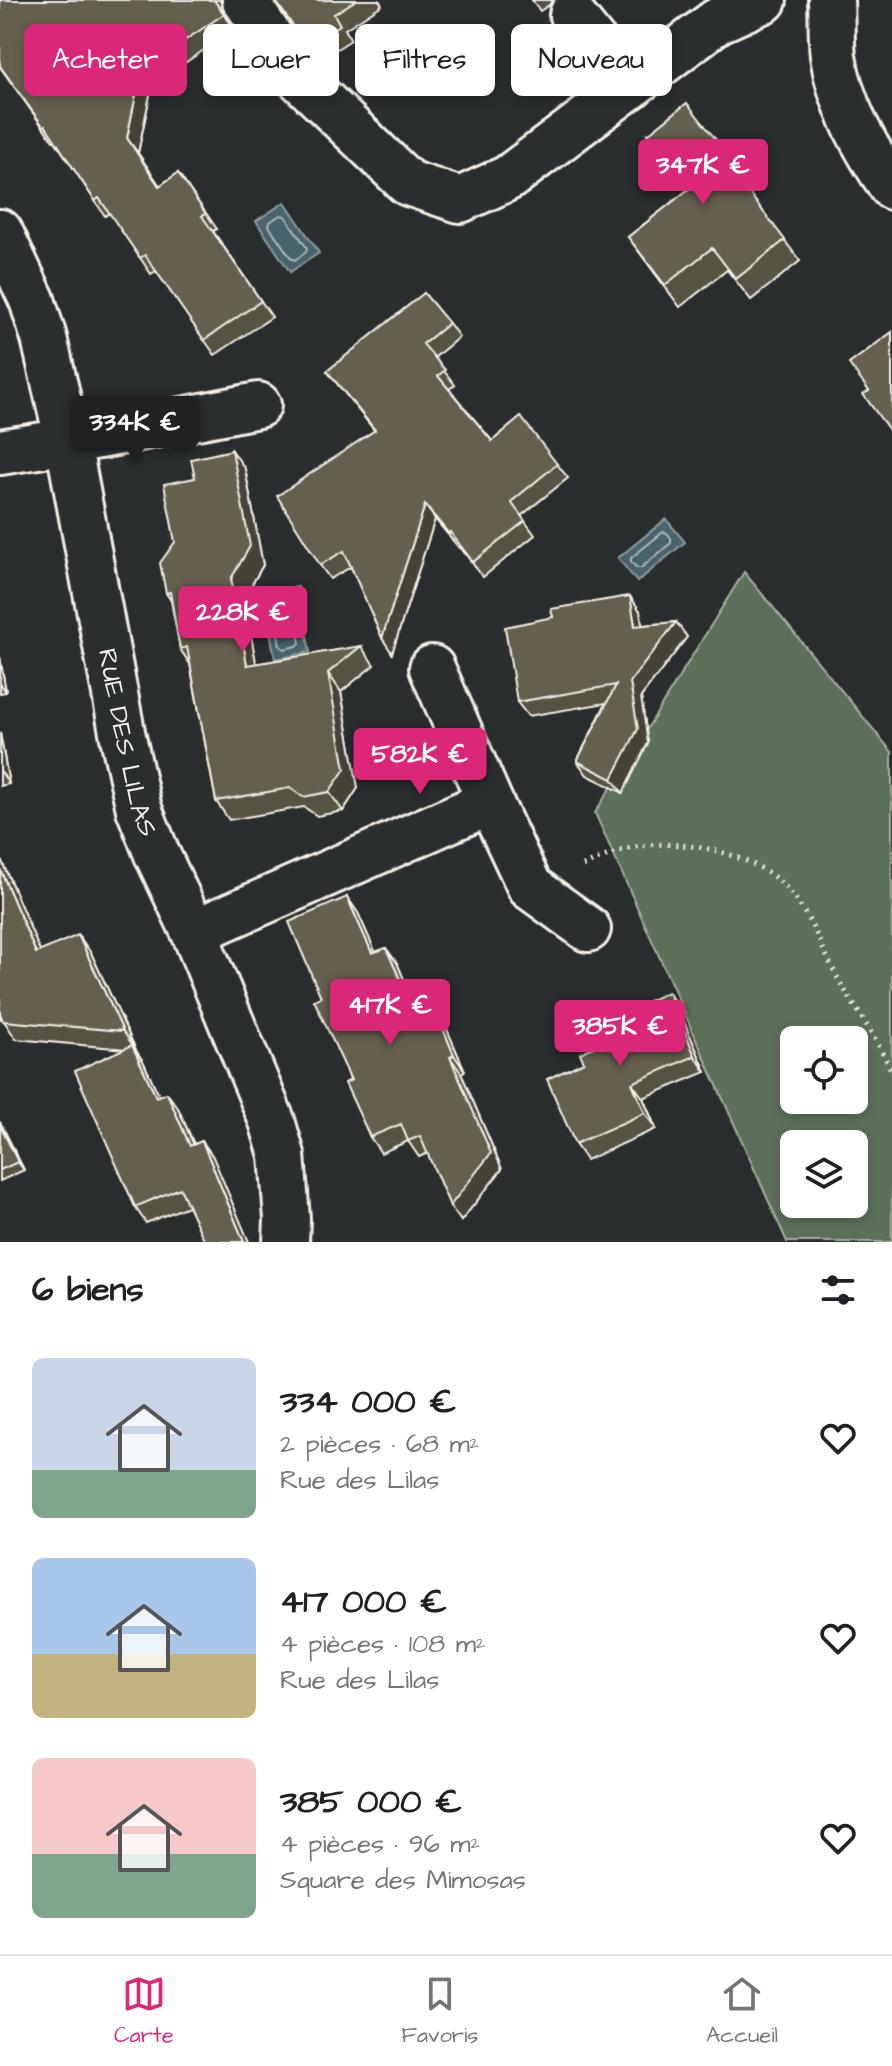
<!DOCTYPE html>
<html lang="fr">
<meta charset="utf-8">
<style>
body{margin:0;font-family:"Architects Daughter",sans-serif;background:#f2f2f2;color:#202124;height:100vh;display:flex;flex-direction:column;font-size:30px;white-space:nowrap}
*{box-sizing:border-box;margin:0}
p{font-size:26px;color:#757577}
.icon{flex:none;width:44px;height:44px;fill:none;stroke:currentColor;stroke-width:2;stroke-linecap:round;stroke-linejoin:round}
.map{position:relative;height:1242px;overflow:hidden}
.drawer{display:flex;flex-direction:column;background:#fff;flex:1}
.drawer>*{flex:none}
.hud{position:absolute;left:24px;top:24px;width:844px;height:72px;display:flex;gap:16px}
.fabs{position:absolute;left:780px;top:1026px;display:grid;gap:16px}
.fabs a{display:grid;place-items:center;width:88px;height:88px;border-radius:12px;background:#fff;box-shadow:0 4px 12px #0003;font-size:40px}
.price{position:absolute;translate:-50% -68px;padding:0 18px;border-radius:8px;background:#db2777;color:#fff;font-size:26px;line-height:52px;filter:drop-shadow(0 2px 4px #0008)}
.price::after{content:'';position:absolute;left:50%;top:48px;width:24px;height:18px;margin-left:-12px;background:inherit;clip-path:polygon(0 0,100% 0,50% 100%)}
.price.selected{background:#222;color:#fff}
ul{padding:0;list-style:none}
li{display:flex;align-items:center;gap:24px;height:200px;padding:0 32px}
li span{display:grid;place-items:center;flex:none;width:224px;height:160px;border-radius:12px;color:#555}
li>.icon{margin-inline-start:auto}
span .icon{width:96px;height:96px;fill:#fffc;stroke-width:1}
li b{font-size:34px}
h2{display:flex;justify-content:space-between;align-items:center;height:96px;padding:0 32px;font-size:34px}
.tag{padding:0 28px;border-radius:12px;background:#fff;box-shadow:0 4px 12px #0003;font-size:28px;line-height:72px}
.tag.selected{background:#db2777;color:#fff}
.dock{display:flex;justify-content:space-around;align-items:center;height:112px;border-top:2px solid #e0e0e0;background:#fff;font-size:22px;color:#757577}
.dock a{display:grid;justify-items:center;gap:4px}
.dock .selected{color:#db2777}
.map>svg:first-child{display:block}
.green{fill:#5b705a;stroke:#a8b0a1;stroke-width:2;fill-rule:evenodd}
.water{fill:#48646d;stroke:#8d9c9e;stroke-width:2}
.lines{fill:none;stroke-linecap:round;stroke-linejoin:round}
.shore{stroke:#afb9b7;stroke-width:2}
.minor-casing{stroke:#f4f1e8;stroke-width:50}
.path{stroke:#f4f1e8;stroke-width:5;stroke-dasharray:2 6;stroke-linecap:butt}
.minor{stroke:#2a2d2e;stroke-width:44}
.wall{fill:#575243;stroke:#f4f1e8;stroke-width:2}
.shaded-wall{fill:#474237;stroke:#f4f1e8;stroke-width:2}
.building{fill:#655f4e;stroke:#f4f1e8;stroke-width:2}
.labels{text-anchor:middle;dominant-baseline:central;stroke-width:6;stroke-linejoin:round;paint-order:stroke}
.street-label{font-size:26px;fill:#f4f1e8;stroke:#2a2d2e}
</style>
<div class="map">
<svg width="892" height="1242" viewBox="0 0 892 1242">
<rect width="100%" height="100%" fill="#2a2d2e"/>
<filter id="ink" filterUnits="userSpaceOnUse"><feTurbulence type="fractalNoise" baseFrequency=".0125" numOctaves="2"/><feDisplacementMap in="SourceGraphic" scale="16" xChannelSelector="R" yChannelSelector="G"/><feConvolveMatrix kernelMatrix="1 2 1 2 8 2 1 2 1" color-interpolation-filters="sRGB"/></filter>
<g filter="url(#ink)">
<path class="green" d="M 744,572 L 892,752 L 892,1242 L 787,1242 L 595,813 ZM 794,1040 L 854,1040 L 854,1100 L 794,1100 ZM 794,1144 L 854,1144 L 854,1204 L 794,1204 Z"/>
<g class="water">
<path d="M 285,202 L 319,253 L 290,272 L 256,221 Z"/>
<path d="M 666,519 L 685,542 L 637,582 L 618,558 Z"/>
<path d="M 298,587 L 310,652 L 275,659 L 263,593 Z"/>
</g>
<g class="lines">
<g class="shore">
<path d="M 280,215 L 285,216 L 307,248 L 306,252 L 295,260 L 291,258 L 269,226 L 270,222 Z"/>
<path d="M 663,532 L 667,533 L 671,538 L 671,543 L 641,568 L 637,568 L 631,562 L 631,558 Z"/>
<path d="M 288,597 L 292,600 L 300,643 L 297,646 L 284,649 L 280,646 L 273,603 L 275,599 Z"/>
</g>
<g class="minor-casing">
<g id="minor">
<path d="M 245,0 L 296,75 L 408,183 L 460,200 L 508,178 L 717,21 L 764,0"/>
<path d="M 831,0 C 832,18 831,38 833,56 C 840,104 865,148 892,187"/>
<path d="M 572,15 L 630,87"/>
<path id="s1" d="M 0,232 L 32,300 L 44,338 L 68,442 L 123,737 L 139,809 L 157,854 L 194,932 L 272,1121 L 282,1155 L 287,1219 L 286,1242"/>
<path d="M 0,452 L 105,435 L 258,405"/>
<path d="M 432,668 L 490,802"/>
<path d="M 194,932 L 490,802 L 530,887 L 588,929"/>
</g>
</g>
<path class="path" d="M 583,866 C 601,858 621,849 641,846 C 687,839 758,854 789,891 C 812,918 823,952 840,982 C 858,1013 879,1041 892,1073"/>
<use href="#minor" class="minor"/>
</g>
<g class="wall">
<path d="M 275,0 L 379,0 L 382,5 L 345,29 L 351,40 L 318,61 Z"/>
<path d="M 532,0 L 553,0 L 549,5 L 540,11 Z"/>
<path d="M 220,1 L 224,14 L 235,29 L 152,85 L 138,153 L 160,186 L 178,173 L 217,229 L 213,231 L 272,317 L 215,355 L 156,271 L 151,274 L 110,213 L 105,216 L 55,141 L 53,141 L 0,67 Z"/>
<path d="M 648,134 L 732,160 L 747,182 L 743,185 L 800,261 L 751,300 L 727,270 L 680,307 L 628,237 L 689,189 Z"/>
<path d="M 449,323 L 459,337 L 434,358 L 455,385 L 449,389 L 492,441 L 557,464 L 568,478 L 521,516 L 535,535 L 483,577 L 460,547 L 459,548 L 435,519 L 392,653 L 351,567 L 330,579 L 320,565 L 374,430 L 327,371 Z"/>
<path d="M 245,469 L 263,565 L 244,598 L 256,664 L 361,646 L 374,665 L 341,692 L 358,788 L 343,811 L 317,816 L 304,807 L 229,820 L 216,801 L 190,664 L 180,649 L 171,601 L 166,593 L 175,542 L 195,478 Z"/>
<path d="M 640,611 L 642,625 L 676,622 L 687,637 L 641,697 L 648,743 L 623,793 L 587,775 L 577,761 L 606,703 L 528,716 L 517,702 Z"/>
<path d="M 0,657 L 6,692 L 0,693 Z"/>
<path d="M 0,733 L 9,784 L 0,786 Z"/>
<path d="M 0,857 L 40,952 L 91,953 L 136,1050 L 135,1049 L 143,1061 L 159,1096 L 178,1108 L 194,1144 L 202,1141 L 213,1157 L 188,1206 L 146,1223 L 135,1207 L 125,1049 L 16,1039 L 2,1018 L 0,1019 Z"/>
<path d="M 347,897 L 358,913 L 375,952 L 397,963 L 417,1009 L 442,1018 L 465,1071 L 461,1073 L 502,1169 L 461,1221 L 428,1153 L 419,1157 L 408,1141 L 381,1153 L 370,1137 L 321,997 Z"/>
<path d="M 668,992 L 678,1008 L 706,1072 L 643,1098 L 656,1129 L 586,1160 L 575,1144 L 584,1062 L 609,1040 Z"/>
<path d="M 0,1122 L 24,1170 L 0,1181 Z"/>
</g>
<g class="shaded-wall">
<path d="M 214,0 L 220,0 L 224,14 L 235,29 Z"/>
<path d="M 141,70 L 152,85 L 138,153 L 127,138 Z"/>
<path d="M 232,450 L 245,469 L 263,565 L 244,598 L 260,684 L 247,665 L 231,579 Z"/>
<path d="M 425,505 L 435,519 L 392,653 L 382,638 Z"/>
<path d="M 630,596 L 640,611 L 645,641 L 635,626 Z"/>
<path d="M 676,622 L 687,637 L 641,697 L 648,743 L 623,793 L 612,779 L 630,682 Z"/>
<path d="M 0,657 L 6,692 L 0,683 Z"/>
<path d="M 328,673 L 341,692 L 358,788 L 343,811 L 329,792 Z"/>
<path d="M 0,733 L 9,784 L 0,770 Z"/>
<path d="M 0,857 L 49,972 L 36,953 L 0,869 Z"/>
<path d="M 347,897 L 358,913 L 383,969 L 372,953 Z"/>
<path d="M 78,935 L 91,953 L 136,1050 L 123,1031 Z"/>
<path d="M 386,948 L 397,963 L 424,1026 L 414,1010 Z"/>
<path d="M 668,992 L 678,1008 L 706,1072 L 695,1056 Z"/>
<path d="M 432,1003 L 442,1018 L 465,1071 L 454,1055 Z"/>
<path d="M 132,1045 L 143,1061 L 167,1113 L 156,1097 Z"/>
<path d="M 450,1057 L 461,1073 L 502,1169 L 461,1221 L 450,1206 Z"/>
<path d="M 632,1083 L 643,1098 L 656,1129 L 645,1113 Z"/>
<path d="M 167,1093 L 178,1108 L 201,1162 L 190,1146 Z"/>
<path d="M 0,1122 L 24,1170 L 18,1162 Z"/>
<path d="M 202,1141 L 213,1157 L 249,1242 L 244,1242 Z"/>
</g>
<g class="building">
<path d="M 0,0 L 214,0 L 224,14 L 141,70 L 127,138 L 159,186 L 178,173 L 206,214 L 202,216 L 261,301 L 204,340 L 145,255 L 140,258 L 99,198 L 95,201 L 45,125 L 43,126 L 0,66 Z"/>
<path d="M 275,0 L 356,0 L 334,14 L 340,25 L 307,46 Z"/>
<path d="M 687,103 L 732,160 L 727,164 L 785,240 L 736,279 L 712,248 L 665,285 L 628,237 L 690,188 L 648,134 Z"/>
<path d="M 424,293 L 449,323 L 423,344 L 445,370 L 438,376 L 492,441 L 521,417 L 557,464 L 511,502 L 525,521 L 473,562 L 450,532 L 449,534 L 425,505 L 382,638 L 344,551 L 320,565 L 277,496 L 375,430 L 327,371 Z"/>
<path d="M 892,332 L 892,434 L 863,394 L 869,391 L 849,364 Z"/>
<path d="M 232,450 L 250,546 L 231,579 L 247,665 L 361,646 L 328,673 L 345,769 L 329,792 L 303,797 L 290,788 L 216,801 L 187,647 L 180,649 L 170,592 L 166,593 L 160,563 L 175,542 L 164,484 L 195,478 L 191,459 Z"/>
<path d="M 630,596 L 635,626 L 676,622 L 630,682 L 638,729 L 612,779 L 577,761 L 616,685 L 517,702 L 505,627 L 553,617 L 551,609 Z"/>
<path d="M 0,869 L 36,953 L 78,935 L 123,1031 L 3,1021 L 0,1013 Z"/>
<path d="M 347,897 L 372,953 L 386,948 L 414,1010 L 432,1003 L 454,1055 L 450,1057 L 491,1153 L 450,1206 L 420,1136 L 408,1141 L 401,1124 L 370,1137 L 345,1083 L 351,1080 L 314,1000 L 321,997 L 289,922 Z"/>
<path d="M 668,992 L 695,1056 L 632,1083 L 645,1113 L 575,1144 L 547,1079 L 584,1062 L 580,1053 L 609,1040 L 601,1022 Z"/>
<path d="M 132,1045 L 156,1097 L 167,1093 L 190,1146 L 202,1141 L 244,1242 L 205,1242 L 180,1188 L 135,1207 L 75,1071 Z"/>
<path d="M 0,1125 L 18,1162 L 0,1170 Z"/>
</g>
</g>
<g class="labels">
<g class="street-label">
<text stroke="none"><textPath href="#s1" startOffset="528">RUE DES LILAS</textPath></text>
</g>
</g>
</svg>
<div class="fabs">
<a><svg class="icon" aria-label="locate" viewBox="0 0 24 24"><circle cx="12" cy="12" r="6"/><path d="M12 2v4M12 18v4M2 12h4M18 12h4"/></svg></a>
<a><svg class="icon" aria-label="layers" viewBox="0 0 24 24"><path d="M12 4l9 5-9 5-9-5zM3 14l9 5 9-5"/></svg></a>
</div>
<b class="price" style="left:703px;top:207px">347K €</b>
<b class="price selected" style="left:135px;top:464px">334K €</b>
<b class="price" style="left:243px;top:654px">228K €</b>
<b class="price" style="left:420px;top:796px">582K €</b>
<b class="price" style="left:390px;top:1047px">417K €</b>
<b class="price" style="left:620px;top:1068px">385K €</b>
<div class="hud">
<a class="tag selected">Acheter</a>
<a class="tag">Louer</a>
<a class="tag">Filtres</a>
<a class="tag">Nouveau</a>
</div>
</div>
<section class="drawer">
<h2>6 biens<svg class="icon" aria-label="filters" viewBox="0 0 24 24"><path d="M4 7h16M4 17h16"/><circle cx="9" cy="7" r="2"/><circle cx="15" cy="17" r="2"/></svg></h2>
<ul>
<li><span style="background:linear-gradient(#c9d6e8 70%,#7fa58c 0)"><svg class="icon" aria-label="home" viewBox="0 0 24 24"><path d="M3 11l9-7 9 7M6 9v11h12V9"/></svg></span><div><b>334 000 €</b><p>2 pièces · 68 m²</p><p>Rue des Lilas</p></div><svg class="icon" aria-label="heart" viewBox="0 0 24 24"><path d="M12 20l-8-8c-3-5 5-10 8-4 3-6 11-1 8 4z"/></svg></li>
<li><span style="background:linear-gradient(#a9c7e8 60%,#c2b280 0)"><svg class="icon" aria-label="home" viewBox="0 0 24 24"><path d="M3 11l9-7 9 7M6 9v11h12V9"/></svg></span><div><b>417 000 €</b><p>4 pièces · 108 m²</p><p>Rue des Lilas</p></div><svg class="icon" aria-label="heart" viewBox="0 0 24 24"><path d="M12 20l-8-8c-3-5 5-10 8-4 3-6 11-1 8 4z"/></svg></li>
<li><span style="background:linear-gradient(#f6c9c9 60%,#7fa58c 0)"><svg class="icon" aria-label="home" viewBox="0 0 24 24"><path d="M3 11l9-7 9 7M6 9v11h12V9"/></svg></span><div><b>385 000 €</b><p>4 pièces · 96 m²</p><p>Square des Mimosas</p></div><svg class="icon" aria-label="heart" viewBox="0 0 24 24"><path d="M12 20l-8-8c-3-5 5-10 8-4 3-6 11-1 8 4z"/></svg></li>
</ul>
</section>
<nav class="dock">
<a class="selected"><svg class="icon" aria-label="map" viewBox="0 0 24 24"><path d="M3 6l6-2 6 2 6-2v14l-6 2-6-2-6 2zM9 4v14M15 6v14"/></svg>Carte</a>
<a><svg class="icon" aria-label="saved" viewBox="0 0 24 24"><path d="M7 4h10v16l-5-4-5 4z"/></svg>Favoris</a>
<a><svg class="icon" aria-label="home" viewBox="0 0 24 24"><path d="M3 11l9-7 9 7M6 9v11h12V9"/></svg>Accueil</a>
</nav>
